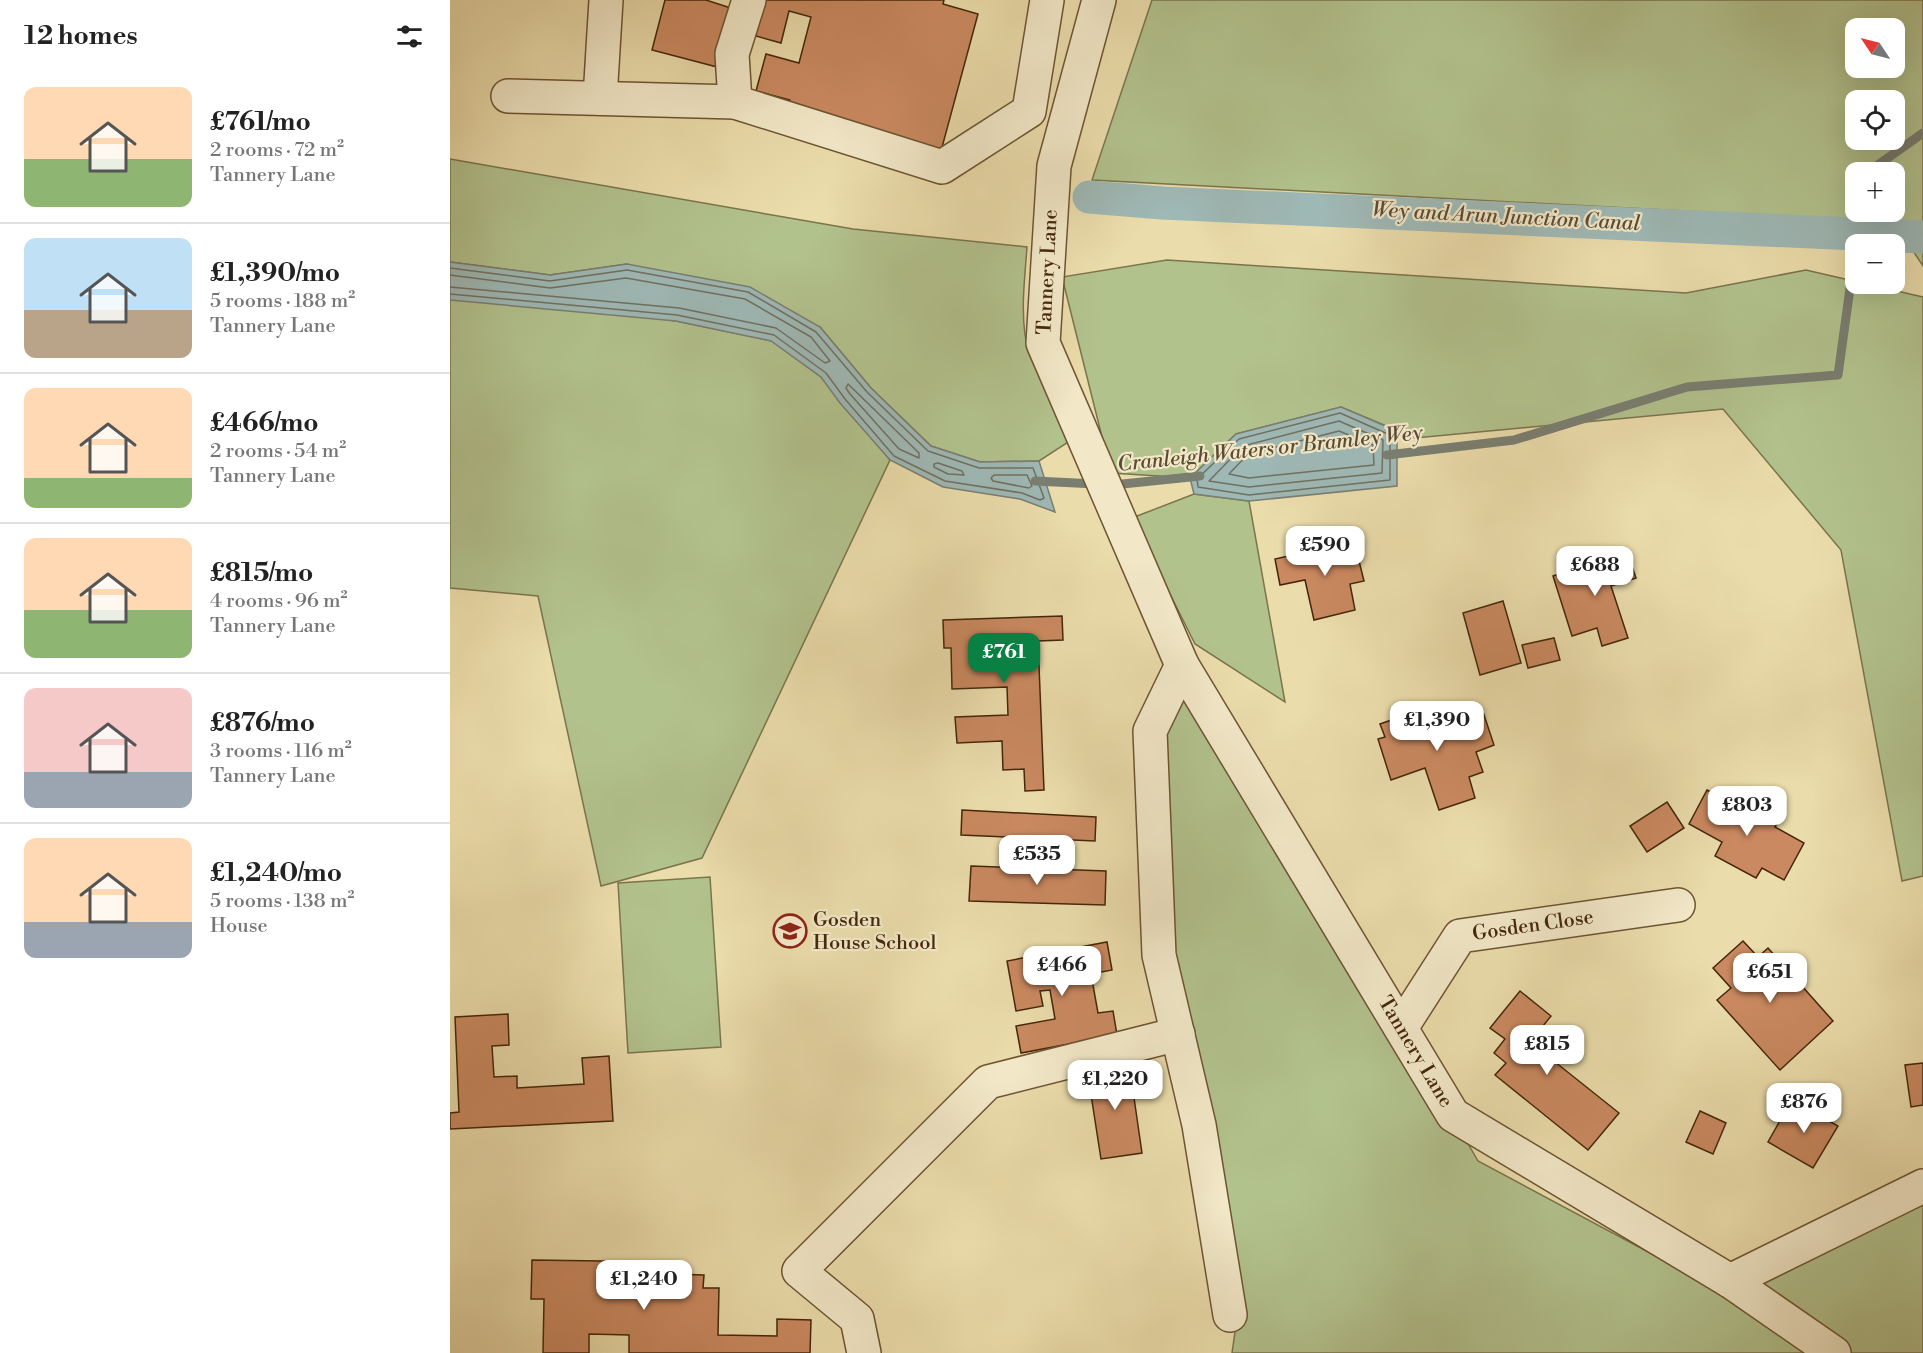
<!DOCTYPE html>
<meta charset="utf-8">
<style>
body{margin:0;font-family:"Libre Bodoni",serif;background:#f6f6f6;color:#222;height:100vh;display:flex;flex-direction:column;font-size:22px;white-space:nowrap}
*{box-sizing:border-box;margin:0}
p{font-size:20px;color:#767676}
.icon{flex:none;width:33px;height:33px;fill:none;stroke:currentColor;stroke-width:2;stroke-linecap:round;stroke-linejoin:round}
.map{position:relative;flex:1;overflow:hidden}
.sheet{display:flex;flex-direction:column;background:#fff;width:450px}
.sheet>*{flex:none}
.needle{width:39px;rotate:305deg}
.fabs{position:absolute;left:1395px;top:18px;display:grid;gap:12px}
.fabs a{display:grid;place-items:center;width:60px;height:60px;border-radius:12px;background:#fff;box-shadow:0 6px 24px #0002;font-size:30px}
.price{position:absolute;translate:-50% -51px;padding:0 14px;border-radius:12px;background:#fff;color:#222;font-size:20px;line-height:39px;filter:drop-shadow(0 2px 3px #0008)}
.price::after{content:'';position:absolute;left:50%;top:36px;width:18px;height:14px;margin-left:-9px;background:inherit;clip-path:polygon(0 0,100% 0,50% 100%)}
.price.selected{background:#0b8043;color:#fff}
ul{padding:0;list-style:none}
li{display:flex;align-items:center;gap:18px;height:150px;padding:0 24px}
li+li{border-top:2px solid #e0e0e0}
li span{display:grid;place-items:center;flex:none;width:168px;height:120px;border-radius:12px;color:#555}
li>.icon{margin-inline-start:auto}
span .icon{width:72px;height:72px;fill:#fffc;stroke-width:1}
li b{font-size:26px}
h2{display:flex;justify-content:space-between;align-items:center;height:72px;padding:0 24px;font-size:26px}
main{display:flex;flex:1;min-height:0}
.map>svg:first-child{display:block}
.green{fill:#b2c28d;stroke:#7b744c;stroke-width:1.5;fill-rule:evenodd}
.water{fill:#9eb8b5;stroke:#7a7e71;stroke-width:1.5}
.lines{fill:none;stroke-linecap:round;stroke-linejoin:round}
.shore{stroke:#717060;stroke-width:1.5}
.stream{stroke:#7a7e71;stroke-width:9}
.canal{stroke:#9eb8b5;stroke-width:33}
.building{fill:#ca8960;stroke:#44270a;stroke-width:1.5}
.minor-casing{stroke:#6e5432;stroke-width:36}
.minor{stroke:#f2e8c8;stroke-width:33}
.labels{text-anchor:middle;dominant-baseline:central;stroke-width:4.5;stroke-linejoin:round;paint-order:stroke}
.street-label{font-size:20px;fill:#44270a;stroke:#f2e8c8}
.poi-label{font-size:20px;fill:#44270a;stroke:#f2e8c8;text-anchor:start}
.water-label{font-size:21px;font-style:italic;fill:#5a4b35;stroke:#f2e8c8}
</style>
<main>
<section class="sheet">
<h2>12 homes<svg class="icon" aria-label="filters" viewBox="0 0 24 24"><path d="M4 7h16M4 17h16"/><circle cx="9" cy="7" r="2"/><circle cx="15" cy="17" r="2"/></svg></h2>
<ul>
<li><span style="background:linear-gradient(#ffd9b3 60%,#8fb573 0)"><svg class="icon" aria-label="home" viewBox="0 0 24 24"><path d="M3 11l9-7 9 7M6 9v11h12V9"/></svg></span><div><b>£761/mo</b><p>2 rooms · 72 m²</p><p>Tannery Lane</p></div></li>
<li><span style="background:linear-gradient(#bfe0f5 60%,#b9a48a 0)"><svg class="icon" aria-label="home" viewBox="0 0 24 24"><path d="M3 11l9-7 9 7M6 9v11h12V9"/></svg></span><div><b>£1,390/mo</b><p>5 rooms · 188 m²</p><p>Tannery Lane</p></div></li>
<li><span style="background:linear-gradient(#ffd9b3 75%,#8fb573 0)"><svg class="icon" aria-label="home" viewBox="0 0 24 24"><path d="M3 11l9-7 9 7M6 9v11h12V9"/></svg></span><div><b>£466/mo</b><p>2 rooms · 54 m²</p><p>Tannery Lane</p></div></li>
<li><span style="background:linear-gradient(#ffd9b3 60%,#8fb573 0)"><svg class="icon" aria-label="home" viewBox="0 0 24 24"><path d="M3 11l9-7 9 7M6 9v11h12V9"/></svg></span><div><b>£815/mo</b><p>4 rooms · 96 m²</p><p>Tannery Lane</p></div></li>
<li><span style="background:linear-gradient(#f6c9c9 70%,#9aa5b1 0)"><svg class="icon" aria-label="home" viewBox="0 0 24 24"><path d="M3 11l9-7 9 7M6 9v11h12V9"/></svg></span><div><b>£876/mo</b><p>3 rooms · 116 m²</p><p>Tannery Lane</p></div></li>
<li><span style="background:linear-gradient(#ffd9b3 70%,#9aa5b1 0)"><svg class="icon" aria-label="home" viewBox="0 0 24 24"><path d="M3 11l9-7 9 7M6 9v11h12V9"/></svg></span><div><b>£1,240/mo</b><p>5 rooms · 138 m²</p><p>House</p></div></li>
</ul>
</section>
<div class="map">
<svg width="1473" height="1353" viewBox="0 0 1473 1353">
<rect width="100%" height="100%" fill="#ebdcab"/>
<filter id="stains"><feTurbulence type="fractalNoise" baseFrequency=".00333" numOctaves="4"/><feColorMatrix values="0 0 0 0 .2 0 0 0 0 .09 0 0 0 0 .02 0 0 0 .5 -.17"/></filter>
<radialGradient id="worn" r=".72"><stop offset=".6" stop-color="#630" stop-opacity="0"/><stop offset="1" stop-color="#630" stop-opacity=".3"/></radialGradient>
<g class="green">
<path d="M 702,0 L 1473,0 L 1473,266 L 1444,222 L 642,180 ZM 1406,28 L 1444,28 L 1444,68 L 1406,68 ZM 1406,100 L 1444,100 L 1444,140 L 1406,140 ZM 1444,172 L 1444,212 L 1406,212 L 1406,172 Z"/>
<path d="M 0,159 L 403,229 L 577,247 C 575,276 571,306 575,335 C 580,368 608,409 623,439 L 589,461 L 530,462 L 481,446 L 421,388 L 370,327 L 177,264 L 100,275 L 0,262 Z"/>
<path d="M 717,260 L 1236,293 L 1356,270 L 1473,297 L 1473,876 L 1452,881 L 1391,550 L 1273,409 L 965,438 L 891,407 L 786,434 L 740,478 L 661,473 L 612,277 Z"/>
<path d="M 0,291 L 226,321 L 322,341 L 371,377 L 440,460 L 252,858 L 151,886 L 88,596 L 0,588 Z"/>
<path d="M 744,494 L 799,501 L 835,702 L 745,644 L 682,518 Z"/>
<path d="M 736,651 L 1028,1161 L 1273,1292 L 1473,1202 L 1473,1353 L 782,1353 L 792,1284 L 715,1003 L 688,727 Z"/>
<path d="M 260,877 L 271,1047 L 178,1053 L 168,883 Z"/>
</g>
<g class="water">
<path d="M 0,262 L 100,275 L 177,264 L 300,287 L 370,327 L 421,388 L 481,446 L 530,462 L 589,461 L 605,512 L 570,499 L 493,487 L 440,460 L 390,403 L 371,377 L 321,341 L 226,321 L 0,300 Z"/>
<path d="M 891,407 L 947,431 L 947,486 L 799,501 L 744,494 L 740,478 L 786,434 Z"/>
</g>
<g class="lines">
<g class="shore">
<path d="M 0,268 L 100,281 L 177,270 L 298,292 L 366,332 L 417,392 L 478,451 L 529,468 L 583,468 L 594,498 L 590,500 L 572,493 L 495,481 L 444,456 L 395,399 L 376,373 L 324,335 L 227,315 L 0,294"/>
<path d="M 0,275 L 100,288 L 176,278 L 295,299 L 361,337 L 380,361 L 375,363 L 326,328 L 229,308 L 0,287"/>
<path d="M 398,384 L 469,453 L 469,458 L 449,449 L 400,394 L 396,388 Z"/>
<path d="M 890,413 L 940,435 L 940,480 L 799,495 L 748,487 L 747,479 L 789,439 Z"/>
<path d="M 889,421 L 933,440 L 932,473 L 799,487 L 759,481 L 793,446 Z"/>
<path d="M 889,431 L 923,445 L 924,465 L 799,478 L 779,474 L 798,454 Z"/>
<path d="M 488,463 L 512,471 L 514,475 L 498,474 L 484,467 L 484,464 Z"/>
<path d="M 544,475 L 577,475 L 582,486 L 579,488 L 543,481 L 541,478 Z"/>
</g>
<g class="stream">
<path d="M 1418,172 L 1473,133"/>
<path d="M 1406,244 L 1410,212"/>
<path d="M 937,455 L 1064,440 L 1237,387 L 1388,375 L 1406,245"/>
<path d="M 585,481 L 646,484"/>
<path d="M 663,485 L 750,476"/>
</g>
<path class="canal" d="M 639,197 L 712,203 L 1473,237"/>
</g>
<g class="building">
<path d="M 215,0 L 256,0 L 287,10 L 271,68 L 202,50 Z"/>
<path d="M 308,0 L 494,0 L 493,4 L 528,14 L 491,151 L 338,110 L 340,100 L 306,91 L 316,54 L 349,63 L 361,17 L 339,11 L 331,43 L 299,34 Z"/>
<path d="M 904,541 L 914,581 L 900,584 L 905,610 L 864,620 L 855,580 L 830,585 L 825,559 Z"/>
<path d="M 1177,552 L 1186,578 L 1161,586 L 1178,638 L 1152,646 L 1147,628 L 1122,636 L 1103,576 Z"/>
<path d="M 1053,601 L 1071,663 L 1030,675 L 1013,613 Z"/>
<path d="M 612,616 L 613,640 L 588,641 L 594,790 L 575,791 L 574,769 L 553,770 L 552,741 L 507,743 L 505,717 L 558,715 L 557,687 L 502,689 L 501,648 L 494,648 L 493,620 Z"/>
<path d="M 1104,638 L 1110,660 L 1078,668 L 1072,645 Z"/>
<path d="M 970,710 L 974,722 L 1006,711 L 1008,720 L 1033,712 L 1044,745 L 1026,752 L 1033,772 L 1019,777 L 1025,798 L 989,810 L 975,768 L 941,780 L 928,739 L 935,737 L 930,724 Z"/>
<path d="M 1257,790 L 1298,813 L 1303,803 L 1331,817 L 1325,827 L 1354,843 L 1334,880 L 1312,868 L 1306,878 L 1265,856 L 1272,842 L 1239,824 Z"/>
<path d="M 1217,802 L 1234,828 L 1197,852 L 1180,826 Z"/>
<path d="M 512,810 L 646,817 L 645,841 L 511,835 Z"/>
<path d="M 521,866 L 656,871 L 655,905 L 519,901 Z"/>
<path d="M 1293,941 L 1308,957 L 1318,948 L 1383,1021 L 1330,1070 L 1267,1000 L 1281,988 L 1263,968 Z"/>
<path d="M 657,942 L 662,970 L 641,974 L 648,1013 L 663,1011 L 667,1035 L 571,1053 L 566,1026 L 605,1019 L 600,990 L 590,991 L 593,1006 L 566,1011 L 557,961 Z"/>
<path d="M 1070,991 L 1101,1016 L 1080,1042 L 1169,1113 L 1138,1150 L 1045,1075 L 1056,1063 L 1044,1053 L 1055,1039 L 1040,1028 Z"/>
<path d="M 58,1014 L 59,1045 L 42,1046 L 44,1077 L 67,1076 L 67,1088 L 134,1084 L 132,1058 L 159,1056 L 163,1121 L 0,1129 L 0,1113 L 9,1112 L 5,1017 Z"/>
<path d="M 679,1063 L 692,1153 L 651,1159 L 637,1069 Z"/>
<path d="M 1473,1063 L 1473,1105 L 1461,1107 L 1455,1065 Z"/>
<path d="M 1359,1101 L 1374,1109 L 1370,1116 L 1388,1126 L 1363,1168 L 1318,1142 L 1336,1110 L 1350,1118 Z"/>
<path d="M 1250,1111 L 1276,1123 L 1263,1154 L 1236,1142 Z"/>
<path d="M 82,1260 L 222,1262 L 221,1274 L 254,1275 L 253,1288 L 269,1288 L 268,1335 L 327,1336 L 327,1319 L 361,1320 L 360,1353 L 179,1353 L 179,1335 L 139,1334 L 139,1353 L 93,1353 L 94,1299 L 81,1299 Z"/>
</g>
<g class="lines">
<g class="minor-casing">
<g id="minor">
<path d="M 299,0 L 282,54 L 285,102 L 492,167 L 579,111 L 597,0"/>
<path d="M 649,0 L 604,166 L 593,343 L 732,665 L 1003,1115 L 1280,1281 L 1384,1353"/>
<path d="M 58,96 L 285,102"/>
<path d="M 150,98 L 156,0"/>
<path d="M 732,665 L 700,731 L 709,955 L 749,1125 L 780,1315"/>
<path d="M 951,1028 L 1010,936 L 1228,905"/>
<path d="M 1280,1281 L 1473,1186"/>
<path d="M 414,1353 L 407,1319 L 349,1271 L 538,1082 L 728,1034"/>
</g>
</g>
<use href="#minor" class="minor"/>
</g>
<defs>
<g id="school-ring" transform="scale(1.725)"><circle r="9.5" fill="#f2e8c8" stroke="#8f2418" stroke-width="1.5"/><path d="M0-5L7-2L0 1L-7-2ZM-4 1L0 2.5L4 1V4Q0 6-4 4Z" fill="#8f2418"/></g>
</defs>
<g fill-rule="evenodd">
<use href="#school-ring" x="340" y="931"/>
</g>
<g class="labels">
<g class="street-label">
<text transform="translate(598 272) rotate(-87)">Tannery Lane</text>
<text transform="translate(1083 926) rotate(-8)">Gosden Close</text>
<text transform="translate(965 1052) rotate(59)">Tannery Lane</text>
</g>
<g class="poi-label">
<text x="363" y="920">Gosden<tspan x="363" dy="23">House School</tspan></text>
</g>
<g class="water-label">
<text transform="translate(1056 217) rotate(3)">Wey and Arun Junction Canal</text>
<text transform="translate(820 449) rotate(-6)">Cranleigh Waters or Bramley Wey</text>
</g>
</g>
<rect width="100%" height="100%" filter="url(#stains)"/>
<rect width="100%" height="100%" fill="url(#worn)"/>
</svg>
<div class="fabs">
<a><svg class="needle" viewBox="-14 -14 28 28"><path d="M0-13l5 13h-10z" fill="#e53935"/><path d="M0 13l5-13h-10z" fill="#767676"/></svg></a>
<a><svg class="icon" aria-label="locate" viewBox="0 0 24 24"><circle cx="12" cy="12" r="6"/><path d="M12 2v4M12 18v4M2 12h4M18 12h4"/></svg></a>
<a>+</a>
<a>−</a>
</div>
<b class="price" style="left:875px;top:577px">£590</b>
<b class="price" style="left:1145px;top:597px">£688</b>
<b class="price selected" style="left:554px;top:684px">£761</b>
<b class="price" style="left:987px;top:752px">£1,390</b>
<b class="price" style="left:1297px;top:837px">£803</b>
<b class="price" style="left:587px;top:886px">£535</b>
<b class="price" style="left:612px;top:997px">£466</b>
<b class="price" style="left:1320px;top:1004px">£651</b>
<b class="price" style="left:1097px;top:1076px">£815</b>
<b class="price" style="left:665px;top:1111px">£1,220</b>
<b class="price" style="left:1354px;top:1134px">£876</b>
<b class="price" style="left:194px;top:1311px">£1,240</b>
</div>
</main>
